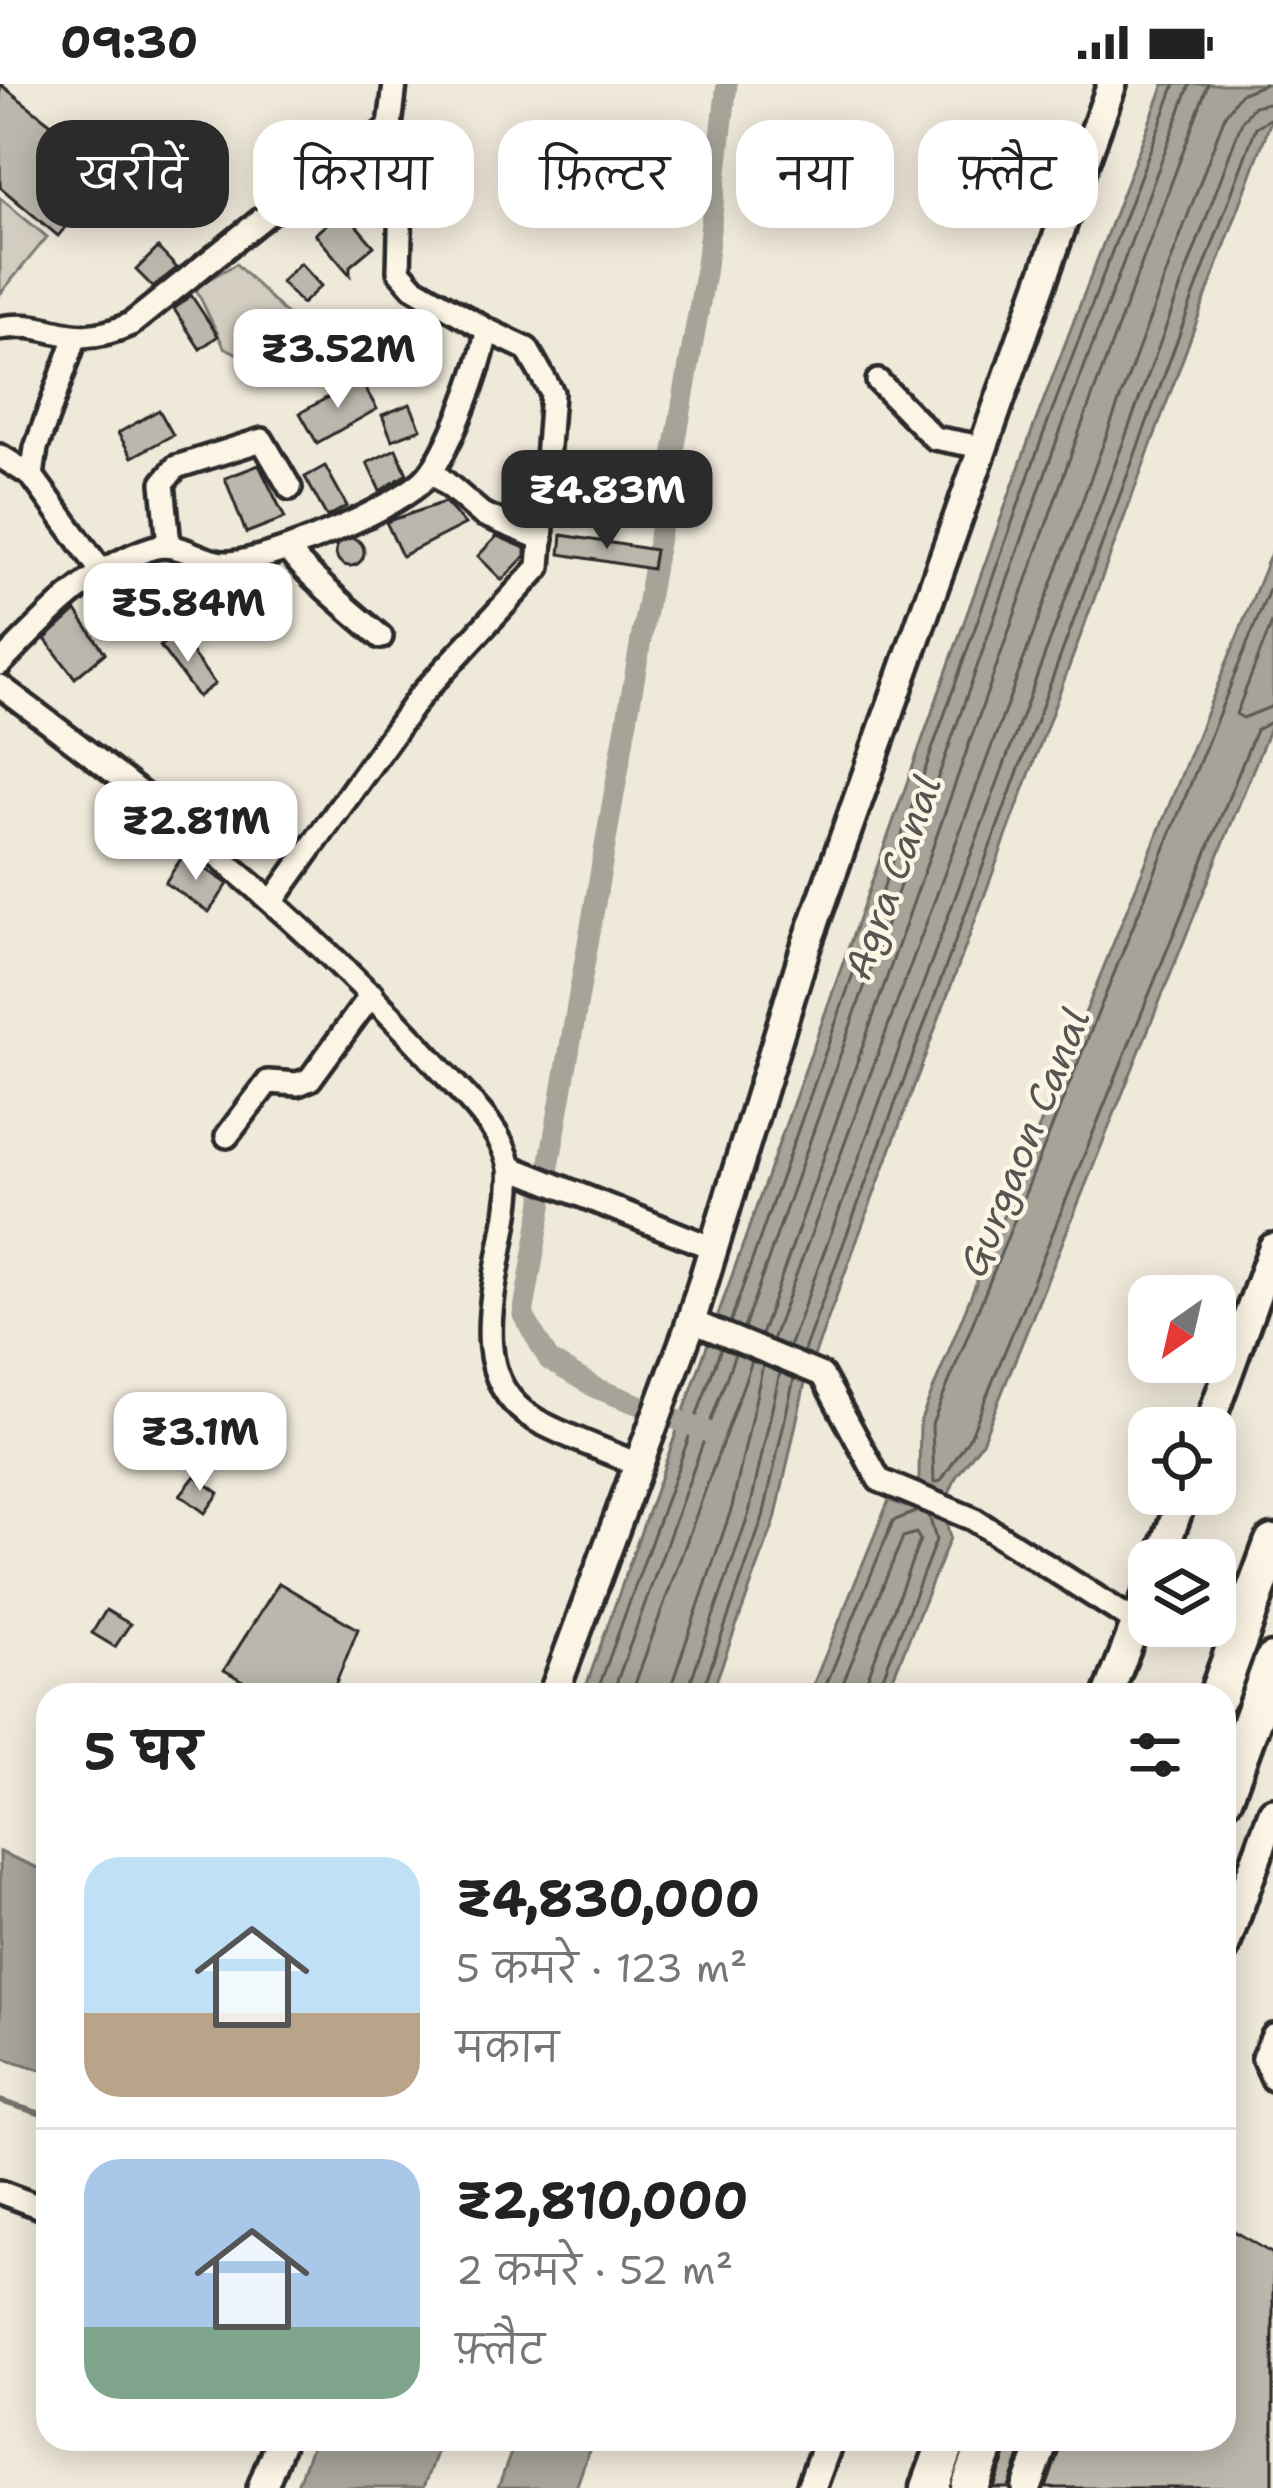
<!DOCTYPE html>
<html lang="hi">
<meta charset="utf-8">
<style>
body{margin:0;font-family:"Shantell Sans","Playpen Sans Deva",sans-serif;background:#f2f2f2;color:#222;height:100vh;display:flex;flex-direction:column;font-size:45px;white-space:nowrap}
*{box-sizing:border-box;margin:0}
p{font-size:39px;color:#767676}
.icon{flex:none;width:66px;height:66px;fill:none;stroke:currentColor;stroke-width:2;stroke-linecap:round;stroke-linejoin:round}
.map{position:relative;flex:1;overflow:hidden}
.side{position:absolute;left:36px;top:1599px;width:1200px;height:768px;display:flex;flex-direction:column;background:#fff;border-radius:36px;box-shadow:0 6px 30px #0003}
.side>*{flex:none}
.banner{position:absolute;left:36px;top:36px;width:1203px;height:108px;display:flex;gap:24px}
.needle{width:78px;rotate:214deg}
.buttons{position:absolute;left:1128px;top:1191px;display:grid;gap:24px}
.buttons a{display:grid;place-items:center;width:108px;height:108px;border-radius:24px;background:#fff;box-shadow:0 6px 30px #0003;font-size:60px}
.price{position:absolute;translate:-50% -102px;padding:0 27px;border-radius:24px;background:#fff;color:#222;font-size:39px;line-height:78px;filter:drop-shadow(0 3px 6px #0008)}
.price::after{content:'';position:absolute;left:50%;top:72px;width:36px;height:27px;margin-left:-18px;background:inherit;clip-path:polygon(0 0,100% 0,50% 100%)}
.price.selected{background:#2b2b2b;color:#fff}
ul{padding:0;list-style:none}
li{display:flex;align-items:center;gap:36px;height:300px;padding:0 48px}
li+li{border-top:3px solid #e0e0e0}
li span{display:grid;place-items:center;flex:none;width:336px;height:240px;border-radius:36px;color:#555}
li>.icon{margin-inline-start:auto}
span .icon{width:144px;height:144px;fill:#fffc;stroke-width:1}
li b{font-size:51px}
h2{display:flex;justify-content:space-between;align-items:center;height:144px;padding:0 48px;font-size:51px}
.tag{padding:0 42px;border-radius:36px;background:#fff;box-shadow:0 6px 30px #0003;font-size:42px;line-height:108px}
.tag.selected{background:#2b2b2b;color:#fff}
.status{display:flex;justify-content:space-between;align-items:center;height:84px;padding:0 60px;background:#fff;direction:ltr}
.status svg{height:33px;fill:currentColor}
.map>svg:first-child{display:block}
.green{fill:#d2cdc0;stroke:#7e7c76;stroke-width:3}
.water{fill:#a6a399;stroke:#75736d;stroke-width:3}
.lines{fill:none;stroke-linecap:round;stroke-linejoin:round}
.shore{stroke:#5c5b57;stroke-width:3}
.stream{stroke:#75736d;stroke-width:6}
.canal{stroke:#a6a399;stroke-width:21}
.building{fill:#bcb7ac;stroke:#2b2b2b;stroke-width:3}
.minor-casing{stroke:#2b2b2b;stroke-width:30}
.tertiary-casing{stroke:#2b2b2b;stroke-width:36}
.trunk-casing{stroke:#2b2b2b;stroke-width:45}
.minor{stroke:#fcf5e5;stroke-width:21}
.tertiary{stroke:#fcf5e5;stroke-width:27}
.trunk{stroke:#fcf5e5;stroke-width:36}
.labels{text-anchor:middle;dominant-baseline:central;stroke-width:9;stroke-linejoin:round;paint-order:stroke}
.water-label{font-size:39px;font-style:italic;fill:#565552;stroke:#fcf5e5}
</style>
<div class="status"><b>09:30</b><svg viewBox="0 0 49 12"><path d="M0 12V9h3v3zM5 12V6h3v6zM10 12V3h3v9zM15 12V0h3v12zM26 1h20v11H26zM47 4h2v5h-2z"/></svg></div>
<div class="map">
<svg width="1273" height="2404" viewBox="0 0 1273 2404">
<rect width="100%" height="100%" fill="#efe9da"/>
<filter id="ink" filterUnits="userSpaceOnUse"><feTurbulence type="fractalNoise" baseFrequency=".00833" numOctaves="2"/><feDisplacementMap in="SourceGraphic" scale="24" xChannelSelector="R" yChannelSelector="G"/><feConvolveMatrix kernelMatrix="1 2 1 2 8 2 1 2 1" color-interpolation-filters="sRGB"/></filter>
<g filter="url(#ink)">
<g class="green">
<path d="M 0,114 L 47,153 L 0,210 Z"/>
<path d="M 236,180 L 295,239 L 285,294 L 224,263 L 195,203 Z"/>
</g>
<g class="water">
<path d="M 1164,0 L 1273,0 L 1273,31 L 806,1294 L 775,1436 L 711,1611 L 583,1611 L 1032,347 Z"/>
<path d="M 1273,464 L 1273,636 L 982,1358 L 956,1393 L 943,1425 L 950,1454 L 886,1611 L 809,1611 L 889,1416 L 906,1423 L 919,1394 L 920,1338 Z"/>
<path d="M 0,1768 L 48,1788 L 48,1988 L 0,1973 Z"/>
<path d="M 314,2355 L 441,2355 L 423,2404 L 296,2404 Z"/>
<path d="M 516,2355 L 593,2355 L 576,2404 L 498,2404 Z"/>
</g>
<g class="lines">
<g class="shore">
<path d="M 1273,496 L 932,1340 L 934,1399 L 941,1397 L 971,1351 L 1256,646 L 1273,637"/>
<path d="M 1273,536 L 1236,630 L 1243,634 L 1273,622"/>
<path d="M 730,1239 L 1043,351 L 1175,0"/>
<path d="M 744,1244 L 1057,356 L 1190,0"/>
<path d="M 761,1251 L 1074,362 L 1208,0"/>
<path d="M 772,1256 L 1225,31 L 1240,10 L 1265,0"/>
<path d="M 789,1263 L 1242,37 L 1254,22 L 1273,18"/>
<path d="M 803,1269 L 1256,43 L 1273,33"/>
<path d="M 596,1611 L 721,1264"/>
<path d="M 612,1611 L 735,1270"/>
<path d="M 631,1611 L 752,1277"/>
<path d="M 668,1611 L 732,1423 L 763,1281"/>
<path d="M 686,1611 L 749,1429 L 780,1288"/>
<path d="M 701,1611 L 763,1433 L 794,1294"/>
<path d="M 822,1611 L 893,1437 L 918,1427"/>
<path d="M 838,1611 L 903,1453 L 916,1449 L 920,1456 L 861,1611"/>
<path d="M 876,1611 L 936,1456 L 929,1431"/>
</g>
<path class="stream" d="M 0,2017 L 48,2032"/>
<path class="canal" d="M 708,1348 L 596,1304 L 549,1276 L 523,1231 L 705,190 L 727,0"/>
</g>
<g class="building">
<path d="M 0,0 L 108,84 L 90,107 L 94,110 L 58,152 L 0,103 Z"/>
<path d="M 343,126 L 374,162 L 350,182 L 350,191 L 315,150 Z"/>
<path d="M 158,164 L 177,184 L 153,203 L 136,186 Z"/>
<path d="M 300,179 L 321,202 L 302,220 L 281,198 Z"/>
<path d="M 191,211 L 218,252 L 200,265 L 174,225 Z"/>
<path d="M 360,295 L 377,325 L 317,359 L 300,329 Z"/>
<path d="M 410,320 L 421,345 L 392,356 L 382,331 Z"/>
<path d="M 159,326 L 173,351 L 132,373 L 118,349 Z"/>
<path d="M 396,365 L 407,390 L 380,407 L 367,379 Z"/>
<path d="M 259,381 L 285,434 L 246,449 L 225,394 Z"/>
<path d="M 325,382 L 347,422 L 327,433 L 305,393 Z"/>
<path d="M 445,418 L 465,440 L 402,472 L 386,438 Z"/>
<path d="M 562,451 L 655,466 L 652,485 L 560,470 Z"/>
<path d="M 497,452 L 525,464 L 525,472 L 502,496 L 478,472 Z"/>
<circle cx="350" cy="468" r="14"/>
<path d="M 76,527 L 105,569 L 75,594 L 45,555 Z"/>
<path d="M 177,549 L 215,600 L 198,613 L 160,562 Z"/>
<path d="M 184,770 L 228,800 L 209,828 L 165,799 Z"/>
<path d="M 195,1392 L 219,1409 L 205,1429 L 180,1411 Z"/>
<path d="M 279,1499 L 358,1545 L 331,1611 L 267,1611 L 224,1586 Z"/>
<path d="M 106,1526 L 130,1540 L 115,1563 L 92,1549 Z"/>
<path d="M 1224,2141 L 1273,2170 L 1273,2404 L 1046,2404 L 1063,2355 L 1224,2355 Z"/>
<path d="M 1012,2355 L 1026,2355 L 1009,2404 L 994,2404 Z"/>
</g>
<g class="lines">
<g class="minor-casing">
<g id="minor">
<path d="M 0,244 C 54,234 66,269 131,240 L 283,118 L 390,43"/>
<path d="M 75,255 L 36,364 L 32,392 L 102,488"/>
<path d="M 878,297 L 934,354 L 982,363"/>
<path d="M 0,372 L 32,392"/>
<path d="M 432,387 L 482,430 L 542,455"/>
<path d="M 169,461 L 163,399 L 176,383 L 262,356 L 290,404"/>
<path d="M 288,467 C 318,501 348,524 381,553"/>
<path d="M 0,580 C 44,535 90,484 152,464 C 180,455 202,481 230,479 C 276,475 389,427 423,397 C 447,376 483,278 487,246 L 413,203 L 399,187 L 401,112 L 390,43 L 395,0"/>
<path d="M 0,602 C 160,721 309,837 442,987 C 468,1016 502,1045 510,1083 C 516,1159 447,1286 536,1336 C 568,1354 606,1366 639,1381"/>
<path d="M 274,815 L 420,612 L 539,483 L 552,309 L 527,265 L 487,246"/>
<path d="M 227,1052 L 268,998 L 298,1000 L 310,995 L 372,910"/>
<path d="M 510,1083 L 713,1164"/>
<path d="M 691,1237 L 822,1291 L 879,1396 L 973,1435 L 1137,1539"/>
<path d="M 1273,1952 L 1263,1974 L 1273,1995"/>
<path d="M 0,2108 L 48,2126"/>
</g>
</g>
<g class="tertiary-casing">
<g id="tertiary">
<path d="M 1208,1344 L 1273,1164"/>
<path d="M 1160,1476 L 1184,1410"/>
<path d="M 553,1611 L 688,1247 L 805,865 L 1112,0"/>
<path d="M 1108,1611 L 1149,1506"/>
<path d="M 1224,1865 L 1273,1728"/>
<path d="M 262,2404 L 281,2355"/>
<path d="M 811,2404 L 829,2355"/>
<path d="M 1027,2404 L 1045,2355"/>
</g>
</g>
<g class="trunk-casing">
<g id="trunk">
<path d="M 1218,1611 L 1273,1460"/>
<path d="M 1224,1712 L 1273,1578"/>
<path d="M 930,2404 L 948,2355"/>
<path d="M 970,2404 L 988,2355"/>
</g>
</g>
<use href="#minor" class="minor"/>
<use href="#tertiary" class="tertiary"/>
<use href="#trunk" class="trunk"/>
</g>
</g>
<g class="labels">
<g class="water-label">
<text transform="translate(892 793) rotate(-70)">Agra Canal</text>
<text transform="translate(1024 1058) rotate(-68)">Gurgaon Canal</text>
</g>
</g>
</svg>
<div class="buttons">
<a><svg class="needle" viewBox="-14 -14 28 28"><path d="M0-13l5 13h-10z" fill="#e53935"/><path d="M0 13l5-13h-10z" fill="#767676"/></svg></a>
<a><svg class="icon" aria-label="locate" viewBox="0 0 24 24"><circle cx="12" cy="12" r="6"/><path d="M12 2v4M12 18v4M2 12h4M18 12h4"/></svg></a>
<a><svg class="icon" aria-label="layers" viewBox="0 0 24 24"><path d="M12 4l9 5-9 5-9-5zM3 14l9 5 9-5"/></svg></a>
</div>
<b class="price" style="left:338px;top:327px">₹3.52M</b>
<b class="price selected" style="left:607px;top:468px">₹4.83M</b>
<b class="price" style="left:188px;top:581px">₹5.84M</b>
<b class="price" style="left:196px;top:799px">₹2.81M</b>
<b class="price" style="left:200px;top:1410px">₹3.1M</b>
<div class="banner">
<a class="tag selected">खरीदें</a>
<a class="tag">किराया</a>
<a class="tag">फ़िल्टर</a>
<a class="tag">नया</a>
<a class="tag">फ़्लैट</a>
</div>
<section class="side">
<h2>5 घर<svg class="icon" aria-label="filters" viewBox="0 0 24 24"><path d="M4 7h16M4 17h16"/><circle cx="9" cy="7" r="2"/><circle cx="15" cy="17" r="2"/></svg></h2>
<ul>
<li><span style="background:linear-gradient(#bfe0f5 65%,#b9a48a 0)"><svg class="icon" aria-label="home" viewBox="0 0 24 24"><path d="M3 11l9-7 9 7M6 9v11h12V9"/></svg></span><div><b>₹4,830,000</b><p>5 कमरे · 123 m²</p><p>मकान</p></div></li>
<li><span style="background:linear-gradient(#a9c7e8 70%,#7fa58c 0)"><svg class="icon" aria-label="home" viewBox="0 0 24 24"><path d="M3 11l9-7 9 7M6 9v11h12V9"/></svg></span><div><b>₹2,810,000</b><p>2 कमरे · 52 m²</p><p>फ़्लैट</p></div></li>
</ul>
</section>
</div>
